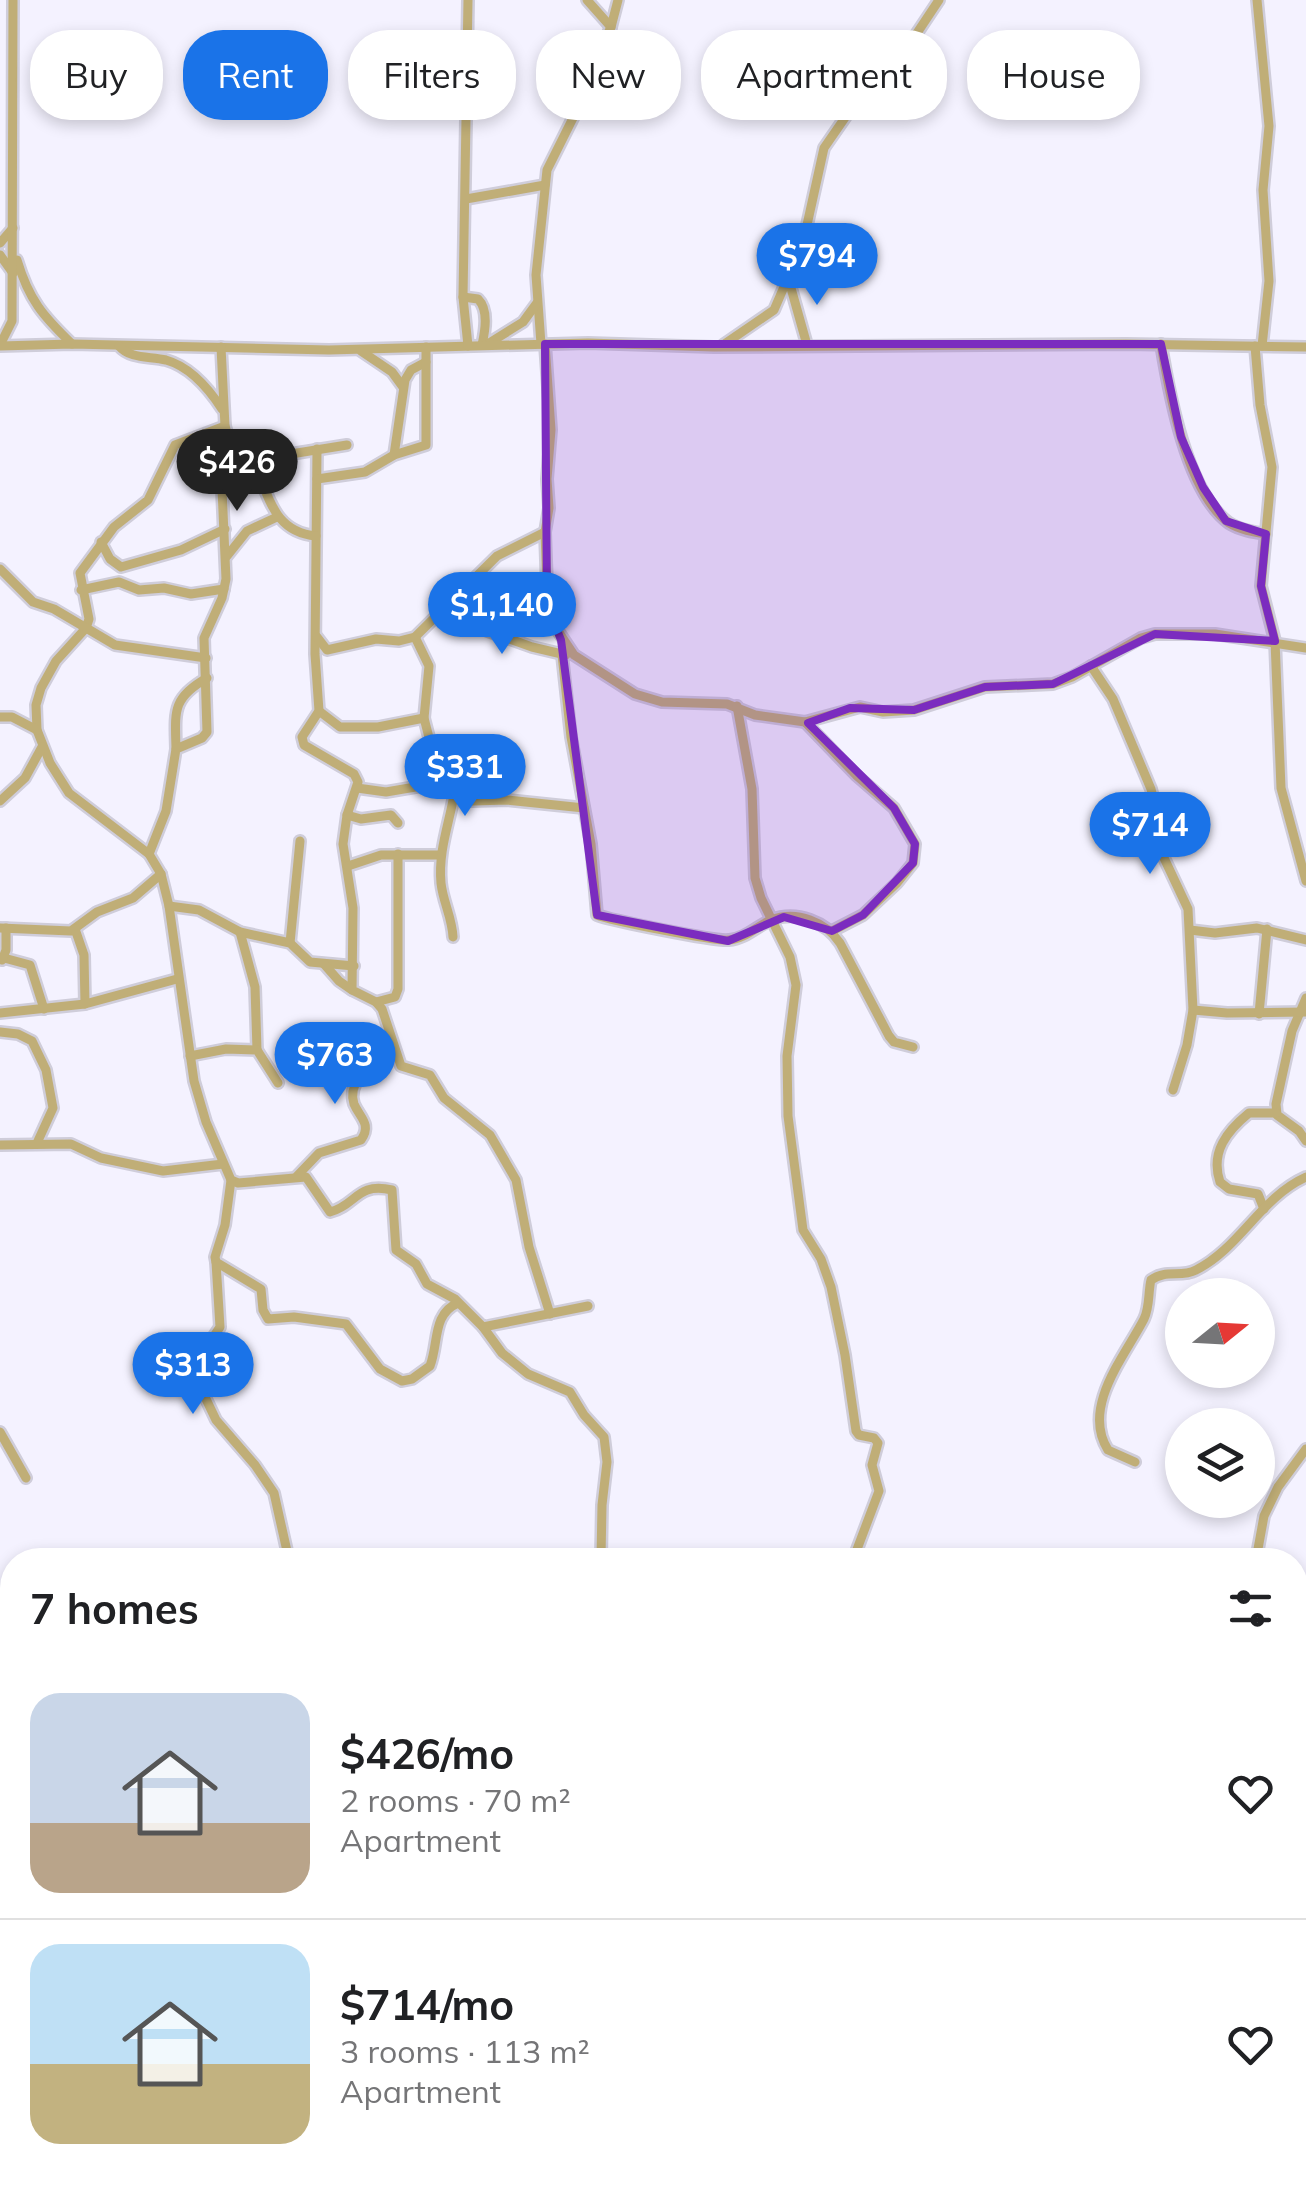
<!DOCTYPE html>
<meta charset="utf-8">
<style>
body{margin:0;font-family:Mulish,sans-serif;background:#f6f6f6;color:#202124;height:100vh;display:flex;flex-direction:column;font-size:38px;white-space:nowrap}
*{box-sizing:border-box;margin:0}
p{font-size:32px;color:#757577}
.icon{flex:none;width:55px;height:55px;fill:none;stroke:currentColor;stroke-width:2;stroke-linecap:round;stroke-linejoin:round}
.map{position:relative;flex:1;overflow:hidden}
.drawer{position:absolute;left:0px;top:1548px;width:1308px;height:642px;display:flex;flex-direction:column;background:#fff;border-radius:40px 40px 0 0;box-shadow:0 5px 15px #0003}
.drawer>*{flex:none}
.banner{position:absolute;left:30px;top:30px;width:1248px;height:90px;display:flex;gap:20px}
.needle{width:65px;rotate:72deg}
.buttons{position:absolute;left:1165px;top:1278px;display:grid;gap:20px}
.buttons a{display:grid;place-items:center;width:110px;height:110px;border-radius:50%;background:#fff;box-shadow:0 5px 15px #0003;font-size:50px}
.price{position:absolute;translate:-50% -85px;padding:0 22px;border-radius:35px;background:#1a73e8;color:#fff;font-size:32px;line-height:65px;filter:drop-shadow(0 2px 5px #0008)}
.price::after{content:'';position:absolute;left:50%;top:60px;width:30px;height:22px;margin-left:-15px;background:inherit;clip-path:polygon(0 0,100% 0,50% 100%)}
.price.selected{background:#222;color:#fff}
ul{padding:0;list-style:none}
li{display:flex;align-items:center;gap:30px;height:250px;padding:0 30px}
li+li{border-top:2px solid #e0e0e0}
li span{display:grid;place-items:center;flex:none;width:280px;height:200px;border-radius:30px;color:#555}
li>.icon{margin-inline-start:auto}
span .icon{width:120px;height:120px;fill:#fffc;stroke-width:1}
li b{font-size:42px}
h2{display:flex;justify-content:space-between;align-items:center;height:120px;padding:0 30px;font-size:42px}
.pill{padding:0 35px;border-radius:40px;background:#fff;box-shadow:0 5px 15px #0003;font-size:35px;line-height:90px}
.pill.selected{background:#1a73e8;color:#fff}
.map>svg:first-child{display:block}
.lines{fill:none;stroke-linecap:round;stroke-linejoin:round}
.minor-casing{stroke:#cfcdda;stroke-width:14}
.minor{stroke:#c0ae77;stroke-width:9}
.marked{fill:#7b2cbf;fill-opacity:0.2;stroke:#7b2cbf;stroke-width:8;stroke-linejoin:round}
</style>
<div class="map">
<svg width="1306" height="2188" viewBox="0 0 1306 2188">
<rect width="100%" height="100%" fill="#f4f2ff"/>
<g class="lines">
<g class="minor-casing">
<g id="minor">
<path d="M 587,0 L 611,27"/>
<path d="M 1257,0 L 1269,126 L 1263,190 L 1269,281 L 1262,346"/>
<path d="M 466,199 L 545,185"/>
<path d="M 0,243 L 13,228"/>
<path d="M 0,255 L 13,273"/>
<path d="M 17,260 C 29,300 43,316 72,344"/>
<path d="M 789,281 L 807,345"/>
<path d="M 463,297 L 478,299 C 489,310 485,331 482,345"/>
<path d="M 541,344 L 536,275 L 547,170 L 578,108 L 584,83 L 611,27 L 618,0"/>
<path d="M 545,344 L 551,430 L 547,479 L 549,508 L 545,532 L 548,616 L 574,655 L 635,694 L 662,702 L 727,704 L 755,715 L 805,722 L 860,707 L 883,712 L 914,710 L 985,687 L 1053,684 L 1072,677 L 1141,638 L 1155,634 L 1215,634 L 1306,648"/>
<path d="M 1161,344 C 1169,393 1187,493 1229,523 C 1240,530 1253,532 1266,534"/>
<path d="M 0,345 L 12,321 L 13,0"/>
<path d="M 486,345 L 523,322 L 537,303"/>
<path d="M 723,345 L 774,310 L 803,243 L 824,148 L 851,109 L 885,81 L 939,0"/>
<path d="M 0,346 L 72,344 L 329,350 L 588,343 L 714,347 L 1126,344 L 1306,347"/>
<path d="M 119,346 C 130,359 149,356 166,360 C 191,367 209,389 222,409"/>
<path d="M 468,346 L 463,297 L 468,0"/>
<path d="M 1255,346 L 1260,405 L 1272,467 L 1261,586 L 1275,641 L 1281,788 L 1306,881"/>
<path d="M 221,347 L 225,426 L 228,436 L 245,458 L 266,458 L 347,445"/>
<path d="M 361,351 L 392,372 L 403,387"/>
<path d="M 225,426 L 175,445 L 148,500 L 114,527 L 80,573 L 89,619 L 86,628 L 56,661 L 41,688 L 36,705 L 37,730 L 50,763 L 69,793 L 149,854 L 161,874 L 169,906 L 194,1081 L 206,1122 L 231,1180 L 238,1183 L 306,1177 L 330,1212 C 357,1205 356,1182 392,1190 L 396,1250 L 416,1264 L 427,1284 L 455,1299 L 483,1327 L 588,1306"/>
<path d="M 317,449 L 315,654 L 319,711 L 302,737 L 304,745 L 354,774 L 358,782 L 347,815 L 343,844 L 353,908 L 352,990 L 376,1002 L 382,1009 L 401,1066 L 430,1075 L 444,1098 L 490,1135 L 516,1180 L 529,1247 L 550,1314"/>
<path d="M 394,455 L 405,380 L 411,370 L 426,362"/>
<path d="M 252,459 C 269,494 272,532 316,536"/>
<path d="M 317,479 L 365,472 L 394,455 L 426,445 L 426,347"/>
<path d="M 101,542 L 110,559 L 121,567 L 181,550 L 225,529"/>
<path d="M 227,556 L 247,531 L 277,517"/>
<path d="M 0,569 L 33,602 L 54,609 L 115,645 L 206,658"/>
<path d="M 81,590 L 119,582 L 139,590 L 164,588 L 191,594 L 224,589"/>
<path d="M 440,614 L 532,647 L 566,655"/>
<path d="M 317,637 L 327,650 L 376,639 L 399,641 L 415,637 L 497,556 L 545,532"/>
<path d="M 415,637 L 429,666 L 424,718 L 442,788"/>
<path d="M 562,655 L 571,737 L 591,844 L 597,915 C 609,920 717,942 729,940 C 745,939 757,926 771,920 C 797,910 826,922 840,943 L 889,1036 L 894,1042 L 913,1047"/>
<path d="M 1091,666 L 1113,699 L 1151,789 L 1157,813 L 1157,843 L 1188,909 L 1193,1010 L 1187,1045 L 1173,1090"/>
<path d="M 737,706 L 752,789 L 755,878 L 761,898 L 790,957 L 796,985 L 787,1056 L 788,1116 L 803,1230 L 821,1259 L 831,1287 L 845,1355 L 856,1431 L 859,1435 L 874,1438 L 878,1443 L 872,1465 L 879,1491 L 853,1560"/>
<path d="M 319,711 L 340,727 L 378,727 L 424,718"/>
<path d="M 0,717 L 12,717 L 37,730"/>
<path d="M 805,722 L 856,775 L 894,808 L 915,844 L 913,863 L 897,883 L 863,915 L 832,931"/>
<path d="M 176,749 C 175,711 172,698 207,678"/>
<path d="M 357,788 L 386,792 L 433,784 L 473,801 L 507,800 L 584,808"/>
<path d="M 0,801 L 25,778 L 42,747"/>
<path d="M 347,815 L 361,819 L 391,815 L 398,823"/>
<path d="M 149,854 L 166,811 L 176,749 L 202,738 L 207,732 L 204,638 L 222,598 L 226,579 L 222,489 L 222,459 L 228,436"/>
<path d="M 348,866 L 381,855 L 441,855"/>
<path d="M 169,906 L 199,910 L 240,932 L 290,943 L 310,962 L 354,966"/>
<path d="M 0,928 L 71,931 L 97,912 L 133,898 L 161,874"/>
<path d="M 75,929 L 84,955 L 85,1004"/>
<path d="M 1190,930 L 1215,933 L 1257,928 L 1306,940"/>
<path d="M 240,932 L 255,987 L 257,1050"/>
<path d="M 453,937 C 452,917 443,902 441,883 C 438,852 449,824 454,795"/>
<path d="M 290,943 L 300,841"/>
<path d="M 4,958 L 30,965 L 44,1009"/>
<path d="M 2,960 L 6,950 L 6,928"/>
<path d="M 324,964 L 339,981 L 352,990"/>
<path d="M 1306,998 L 1292,1031 L 1276,1104 L 1277,1115 L 1299,1131 L 1306,1141"/>
<path d="M 376,1002 L 395,997 L 398,989 L 398,854"/>
<path d="M 1193,1010 L 1227,1013 L 1306,1012"/>
<path d="M 0,1013 L 85,1004 L 177,979"/>
<path d="M 1259,1014 L 1267,929"/>
<path d="M 0,1032 L 18,1034 L 32,1041 L 46,1070 L 53,1108 L 37,1143"/>
<path d="M 190,1056 L 226,1049 L 257,1050 L 278,1083"/>
<path d="M 0,1145 L 71,1144 L 101,1158 L 163,1171 L 223,1164"/>
<path d="M 297,1176 L 319,1153 L 361,1140 C 372,1124 360,1118 354,1104 C 346,1080 376,1058 393,1047"/>
<path d="M 231,1180 L 225,1225 L 215,1257 L 216,1262 L 261,1289 L 263,1310 L 268,1319 L 294,1317 L 346,1324 L 380,1369 L 402,1381 L 412,1379 L 430,1366 C 439,1343 432,1314 458,1303"/>
<path d="M 1264,1209 L 1258,1194 L 1229,1189 L 1220,1182 C 1210,1152 1227,1131 1249,1113 L 1276,1113"/>
<path d="M 216,1262 L 220,1327 L 200,1357 L 196,1378 L 216,1420 L 255,1465 L 274,1493 L 289,1560"/>
<path d="M 483,1327 L 502,1353 L 528,1374 L 570,1392 L 584,1415 L 604,1437 L 607,1462 L 602,1505 L 601,1558"/>
<path d="M 0,1432 L 26,1478"/>
<path d="M 1135,1462 L 1108,1450 C 1081,1407 1125,1356 1144,1319 C 1150,1307 1148,1292 1151,1280 C 1166,1269 1181,1278 1196,1270 C 1240,1248 1261,1197 1306,1177"/>
<path d="M 1256,1560 L 1264,1516 L 1278,1487 L 1306,1449"/>
<path d="M 1070,2178 L 1072,2188"/>
</g>
</g>
<use href="#minor" class="minor"/>
</g>
<path class="marked" d="M 545,344 L 1161,344 L 1181,437 L 1203,487 L 1226,521 L 1266,534 L 1261,586 L 1275,641 L 1155,634 L 1053,684 L 985,687 L 914,710 L 850,708 L 808,723 L 894,808 L 915,844 L 913,863 L 863,915 L 832,931 L 784,917 L 728,941 L 597,915 L 561,640 L 547,605 Z"/>
</svg>
<div class="buttons">
<a><svg class="needle" viewBox="-14 -14 28 28"><path d="M0-13l5 13h-10z" fill="#e53935"/><path d="M0 13l5-13h-10z" fill="#757577"/></svg></a>
<a><svg class="icon" aria-label="layers" viewBox="0 0 24 24"><path d="M12 4l9 5-9 5-9-5zM3 14l9 5 9-5"/></svg></a>
</div>
<b class="price" style="left:817px;top:308px">$794</b>
<b class="price selected" style="left:237px;top:514px">$426</b>
<b class="price" style="left:502px;top:657px">$1,140</b>
<b class="price" style="left:465px;top:819px">$331</b>
<b class="price" style="left:1150px;top:877px">$714</b>
<b class="price" style="left:335px;top:1107px">$763</b>
<b class="price" style="left:193px;top:1417px">$313</b>
<div class="banner">
<a class="pill">Buy</a>
<a class="pill selected">Rent</a>
<a class="pill">Filters</a>
<a class="pill">New</a>
<a class="pill">Apartment</a>
<a class="pill">House</a>
</div>
<section class="drawer">
<h2>7 homes<svg class="icon" aria-label="filters" viewBox="0 0 24 24"><path d="M4 7h16M4 17h16"/><circle cx="9" cy="7" r="2"/><circle cx="15" cy="17" r="2"/></svg></h2>
<ul>
<li><span style="background:linear-gradient(#c9d6e8 65%,#b9a48a 0)"><svg class="icon" aria-label="home" viewBox="0 0 24 24"><path d="M3 11l9-7 9 7M6 9v11h12V9"/></svg></span><div><b>$426/mo</b><p>2 rooms · 70 m²</p><p>Apartment</p></div><svg class="icon" aria-label="heart" viewBox="0 0 24 24"><path d="M12 20l-8-8c-3-5 5-10 8-4 3-6 11-1 8 4z"/></svg></li>
<li><span style="background:linear-gradient(#bfe0f5 60%,#c2b280 0)"><svg class="icon" aria-label="home" viewBox="0 0 24 24"><path d="M3 11l9-7 9 7M6 9v11h12V9"/></svg></span><div><b>$714/mo</b><p>3 rooms · 113 m²</p><p>Apartment</p></div><svg class="icon" aria-label="heart" viewBox="0 0 24 24"><path d="M12 20l-8-8c-3-5 5-10 8-4 3-6 11-1 8 4z"/></svg></li>
</ul>
</section>
</div>
